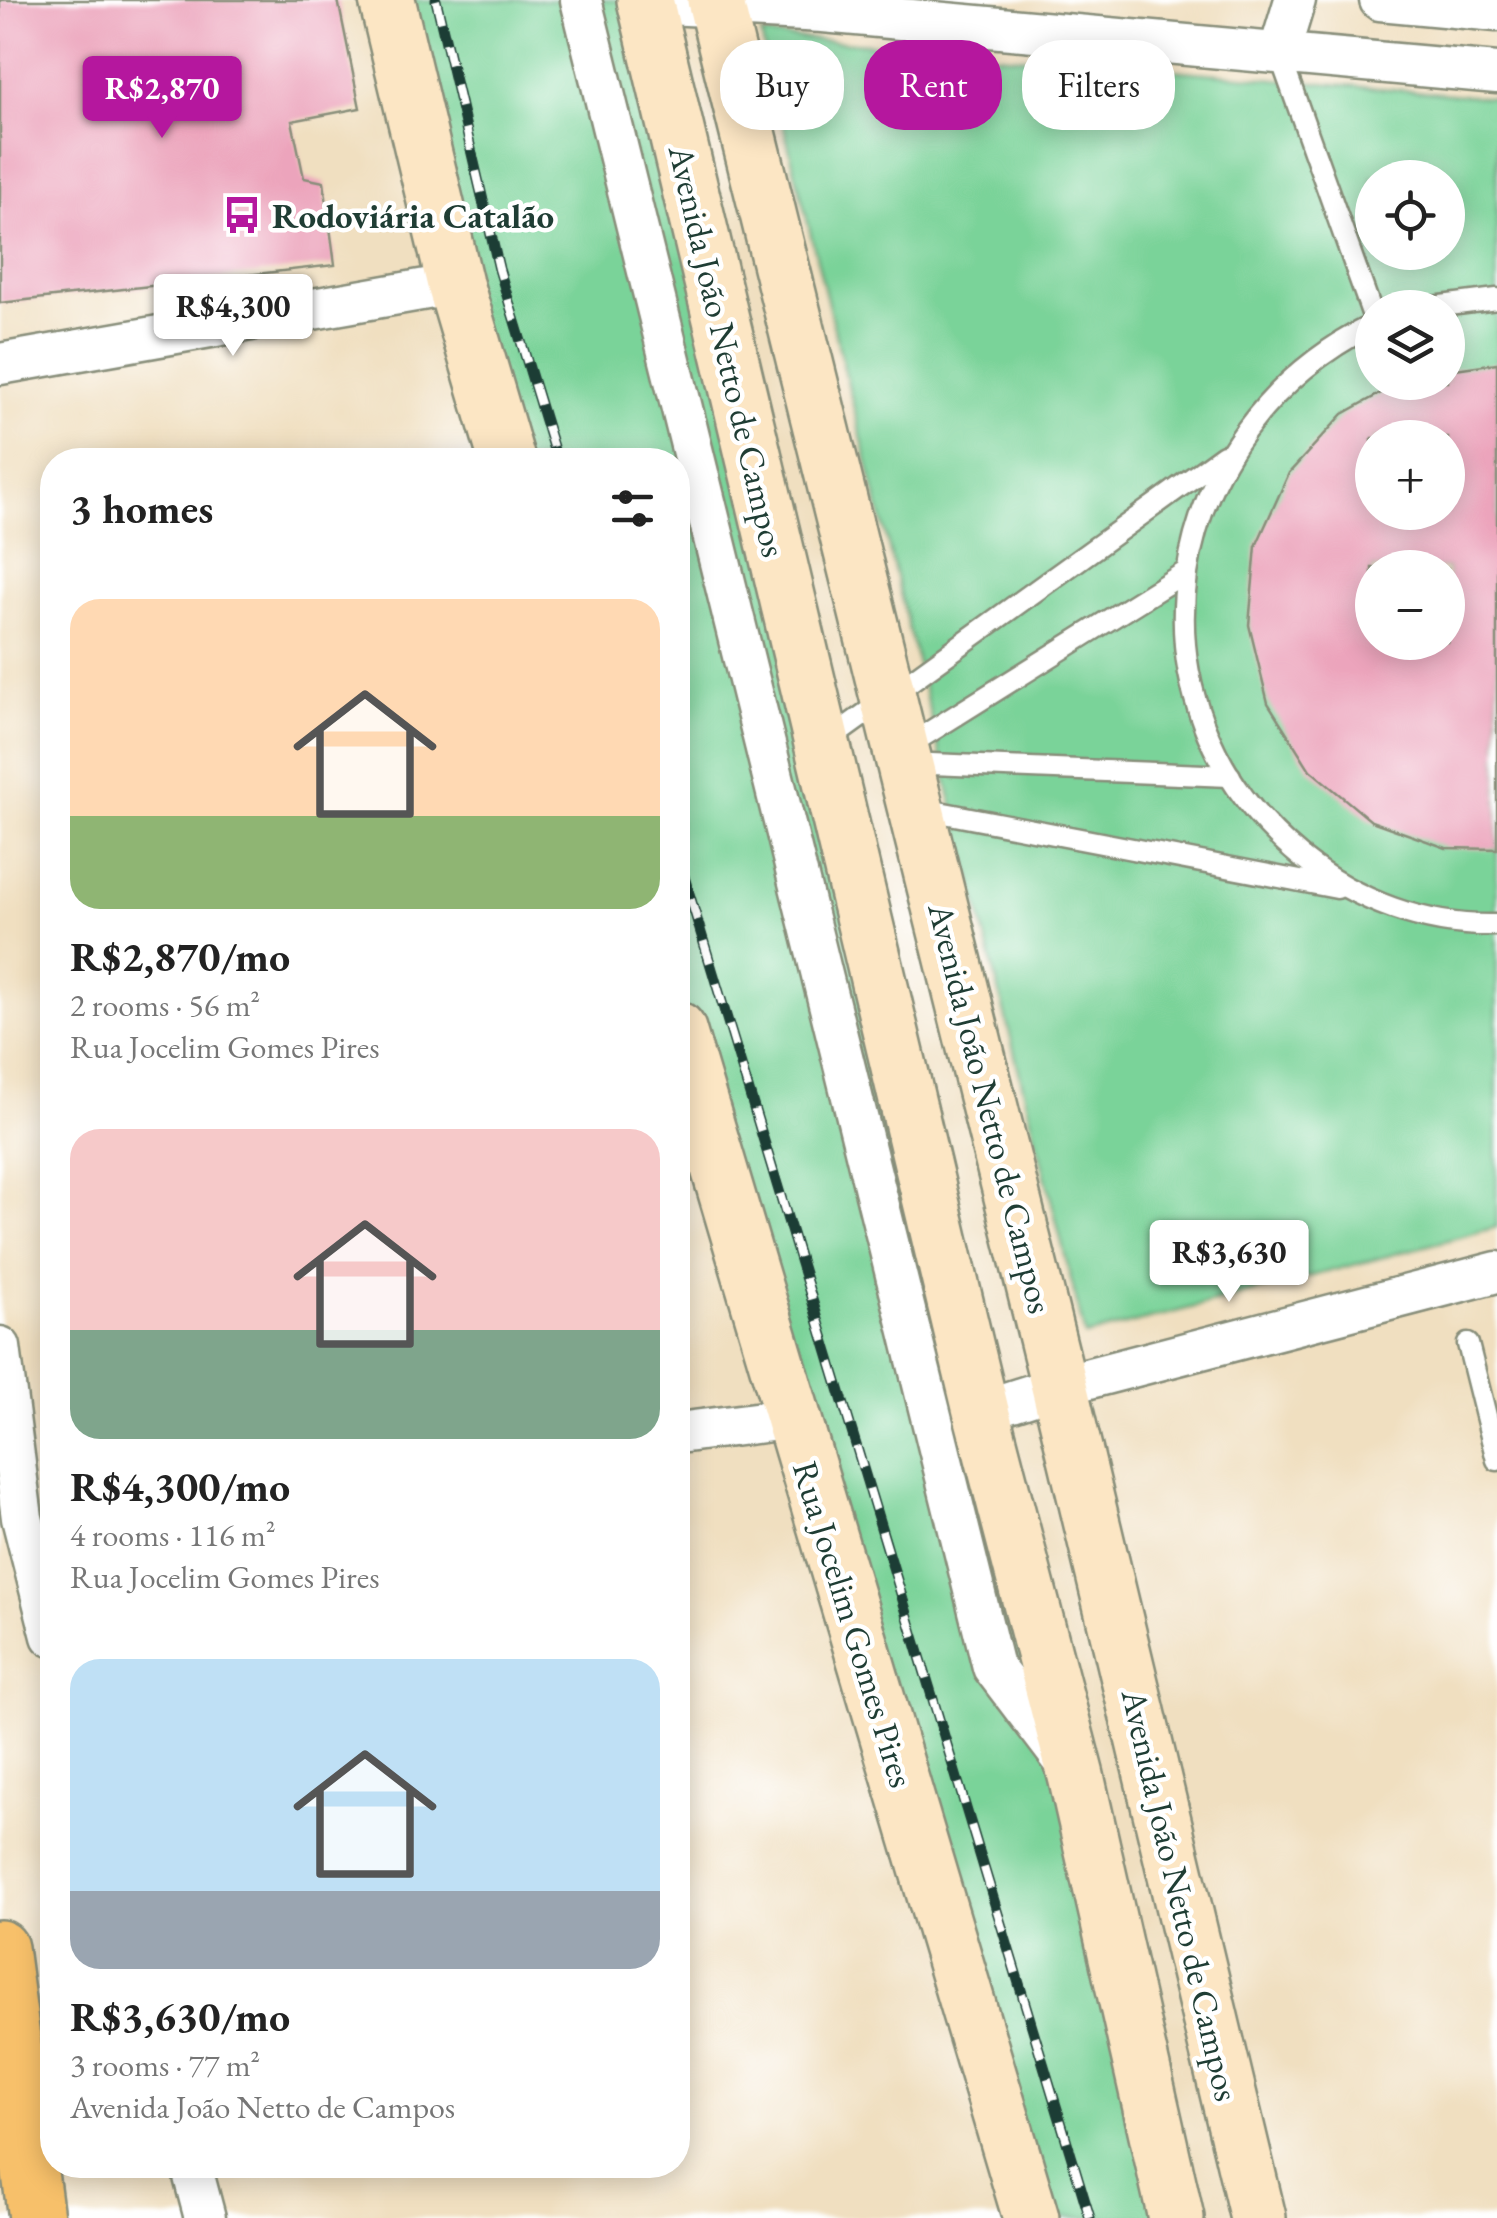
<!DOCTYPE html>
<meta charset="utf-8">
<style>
body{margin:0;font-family:"EB Garamond",serif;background:#f2f2f2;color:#222;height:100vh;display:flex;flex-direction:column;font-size:38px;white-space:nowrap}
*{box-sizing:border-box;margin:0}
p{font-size:32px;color:#767676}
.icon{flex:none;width:55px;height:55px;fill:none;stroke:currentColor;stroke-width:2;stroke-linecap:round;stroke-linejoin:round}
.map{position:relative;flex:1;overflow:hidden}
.drawer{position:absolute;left:40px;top:448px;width:650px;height:1730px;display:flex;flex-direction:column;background:#fff;border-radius:40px;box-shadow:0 5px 25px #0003}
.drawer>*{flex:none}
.banner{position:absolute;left:720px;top:40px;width:625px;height:90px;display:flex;gap:20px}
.controls{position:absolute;left:1355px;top:160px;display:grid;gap:20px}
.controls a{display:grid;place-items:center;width:110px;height:110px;border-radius:50%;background:#fff;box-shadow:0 5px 25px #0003;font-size:50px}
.price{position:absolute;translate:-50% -85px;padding:0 22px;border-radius:10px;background:#fff;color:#222;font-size:32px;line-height:65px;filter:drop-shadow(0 2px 5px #0008)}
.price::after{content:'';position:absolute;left:50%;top:60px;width:30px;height:22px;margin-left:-15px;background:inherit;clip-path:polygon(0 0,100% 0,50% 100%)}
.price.on{background:#b5179e;color:#fff}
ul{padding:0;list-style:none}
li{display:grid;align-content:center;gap:20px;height:530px;padding:0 30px}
li span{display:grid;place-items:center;height:310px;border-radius:30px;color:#555}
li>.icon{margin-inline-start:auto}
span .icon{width:180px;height:180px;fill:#fffc;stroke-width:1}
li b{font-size:42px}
h2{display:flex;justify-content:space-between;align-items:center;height:120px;padding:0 30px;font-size:42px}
.chip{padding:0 35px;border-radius:40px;background:#fff;box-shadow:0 5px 25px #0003;font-size:35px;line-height:90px}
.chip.on{background:#b5179e;color:#fff}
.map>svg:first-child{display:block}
.green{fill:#7ad399;stroke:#4c8866;stroke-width:2.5;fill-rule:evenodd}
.building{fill:#eca4bc;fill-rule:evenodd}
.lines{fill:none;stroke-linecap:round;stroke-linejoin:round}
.lane-casing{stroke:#888e7a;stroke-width:25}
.street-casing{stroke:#888e7a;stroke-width:45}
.secondary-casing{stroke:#888e7a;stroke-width:60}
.highway-casing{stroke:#888e7a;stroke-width:60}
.lane{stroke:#fff;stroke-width:20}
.street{stroke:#fff;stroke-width:40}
.secondary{stroke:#fce6c4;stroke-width:55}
.highway{stroke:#f7c06b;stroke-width:55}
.rail-casing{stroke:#1f3d34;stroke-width:11}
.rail{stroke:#fff;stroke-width:8;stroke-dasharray:22;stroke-linecap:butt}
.labels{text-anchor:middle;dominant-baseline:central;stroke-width:9;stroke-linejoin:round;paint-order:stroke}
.poi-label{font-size:35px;font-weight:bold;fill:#1f3d34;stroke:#fff;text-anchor:start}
.street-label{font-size:35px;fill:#1f3d34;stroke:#fff}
</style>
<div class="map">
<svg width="1497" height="2218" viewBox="0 0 1497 2218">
<rect width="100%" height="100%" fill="#fff"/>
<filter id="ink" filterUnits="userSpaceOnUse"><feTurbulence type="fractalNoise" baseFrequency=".01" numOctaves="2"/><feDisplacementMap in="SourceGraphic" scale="20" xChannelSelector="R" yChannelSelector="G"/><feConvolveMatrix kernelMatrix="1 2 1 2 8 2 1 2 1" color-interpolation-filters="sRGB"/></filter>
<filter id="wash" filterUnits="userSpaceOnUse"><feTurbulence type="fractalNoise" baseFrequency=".0048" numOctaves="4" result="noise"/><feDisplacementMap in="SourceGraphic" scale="40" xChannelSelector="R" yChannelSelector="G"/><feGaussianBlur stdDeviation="2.25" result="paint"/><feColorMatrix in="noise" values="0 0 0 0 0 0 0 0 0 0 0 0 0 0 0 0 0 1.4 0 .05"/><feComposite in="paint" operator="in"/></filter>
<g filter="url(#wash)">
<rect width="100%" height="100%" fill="#f0dfc0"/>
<g class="green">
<path d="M 390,0 L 645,0 L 1076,1776 L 1179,2218 L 1031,2218 L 678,1030 L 678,460 L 507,460 Z"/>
<path d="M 761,35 L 1497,98 L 1497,1227 L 1085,1336 ZM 1372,178 L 1448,178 L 1448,252 L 1372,252 ZM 1372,308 L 1448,308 L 1448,382 L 1372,382 ZM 1372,438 L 1448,438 L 1448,512 L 1372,512 ZM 1372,568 L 1448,568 L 1448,642 L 1372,642 Z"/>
</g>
<g id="blocks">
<g class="building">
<path d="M 0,0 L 338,0 L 360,108 L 292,121 L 304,178 L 324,182 L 335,265 L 0,303 Z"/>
<path d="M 1497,363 L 1497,849 L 1446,848 L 1371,821 L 1310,770 L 1268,703 L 1249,625 L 1256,546 L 1289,473 L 1343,414 L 1401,382 L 1448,382 L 1448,370 ZM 1372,438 L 1448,438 L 1448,512 L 1372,512 ZM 1372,568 L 1448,568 L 1448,642 L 1372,642 Z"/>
</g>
</g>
</g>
<g filter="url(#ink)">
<use href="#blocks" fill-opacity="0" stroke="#888e7a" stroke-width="2.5"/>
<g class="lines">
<g class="lane-casing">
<g id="lane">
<path d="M 1279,53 L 1372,313"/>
<path d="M 1425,308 L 1497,299"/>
<path d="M 1372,325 C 1162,430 1113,702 1301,857 C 1356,901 1426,927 1497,925"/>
<path d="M 826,742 L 1224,455"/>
<path d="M 904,748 L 1187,571"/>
<path d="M 907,763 L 1230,776"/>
<path d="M 918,808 L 1337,888"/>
<path d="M 1468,1344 L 1497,1460"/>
</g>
</g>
<g class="street-casing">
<g id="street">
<path d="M 581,0 L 993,1667 L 1065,1762"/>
<path d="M 1380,0 L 1497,11"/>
<path d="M 646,3 L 823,12 L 1497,73"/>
<path d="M 1279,53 L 1295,0"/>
<path d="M 0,364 L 455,284"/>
<path d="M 0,1347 L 22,1518 L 52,1636"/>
<path d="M 981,1411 L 1059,1386 L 1497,1272"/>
<path d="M 678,1433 L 793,1418"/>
<path d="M 191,2165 L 205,2218"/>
</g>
</g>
<g class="secondary-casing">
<g id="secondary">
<path d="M 387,0 L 455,284 L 507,460"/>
<path d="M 645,0 L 981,1411 L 1076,1776 L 1176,2218"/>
<path d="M 715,0 L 1059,1386 L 1258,2218"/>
<path d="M 678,1030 L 1031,2218"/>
</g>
</g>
<g class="highway-casing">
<path id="highway" d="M 0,1948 L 36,2218"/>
</g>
<use href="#lane" class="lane"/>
<use href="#street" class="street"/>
<use href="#secondary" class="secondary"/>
<use href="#highway" class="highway"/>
<g class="rail-casing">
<g id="rail">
<path d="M 436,0 L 499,269 L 557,460"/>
<path d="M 678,857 L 1090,2218"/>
</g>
</g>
<use href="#rail" class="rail"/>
</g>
</g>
<defs>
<g id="bus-bare" transform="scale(3)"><path d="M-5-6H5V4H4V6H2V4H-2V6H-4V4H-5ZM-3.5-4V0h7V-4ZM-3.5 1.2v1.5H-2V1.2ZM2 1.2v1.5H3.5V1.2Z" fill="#b5179e" stroke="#fff" stroke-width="2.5" paint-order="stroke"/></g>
</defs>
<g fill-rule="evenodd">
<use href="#bus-bare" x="242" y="215"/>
</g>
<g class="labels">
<g class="poi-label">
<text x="272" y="215">Rodoviária Catalão</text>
</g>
<g class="street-label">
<text transform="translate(728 351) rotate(77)">Avenida João Netto de Campos</text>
<text transform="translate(991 1108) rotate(76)">Avenida João Netto de Campos</text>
<text transform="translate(854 1624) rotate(73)">Rua Jocelim Gomes Pires</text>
<text transform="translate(1181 1895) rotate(77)">Avenida João Netto de Campos</text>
</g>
</g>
</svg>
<div class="controls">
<a><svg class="icon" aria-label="locate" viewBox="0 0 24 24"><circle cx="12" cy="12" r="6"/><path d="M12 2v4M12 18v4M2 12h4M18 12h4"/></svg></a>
<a><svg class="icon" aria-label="layers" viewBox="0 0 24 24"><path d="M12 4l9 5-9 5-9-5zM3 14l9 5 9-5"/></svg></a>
<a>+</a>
<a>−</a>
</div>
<b class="price on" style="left:162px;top:141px">R$2,870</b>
<b class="price" style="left:233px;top:359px">R$4,300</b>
<b class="price" style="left:1229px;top:1305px">R$3,630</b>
<div class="banner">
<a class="chip">Buy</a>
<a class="chip on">Rent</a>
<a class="chip">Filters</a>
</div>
<section class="drawer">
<h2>3 homes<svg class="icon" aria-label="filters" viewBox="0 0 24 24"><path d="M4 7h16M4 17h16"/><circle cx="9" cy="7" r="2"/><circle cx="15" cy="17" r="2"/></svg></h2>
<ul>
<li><span style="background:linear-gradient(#ffd9b3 70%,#8fb573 0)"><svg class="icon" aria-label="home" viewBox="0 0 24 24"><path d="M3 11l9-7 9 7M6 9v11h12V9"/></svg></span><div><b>R$2,870/mo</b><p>2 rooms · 56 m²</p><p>Rua Jocelim Gomes Pires</p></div></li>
<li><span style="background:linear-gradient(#f6c9c9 65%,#7fa58c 0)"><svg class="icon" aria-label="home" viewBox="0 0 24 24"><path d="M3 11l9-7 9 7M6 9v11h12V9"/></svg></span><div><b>R$4,300/mo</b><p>4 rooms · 116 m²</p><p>Rua Jocelim Gomes Pires</p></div></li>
<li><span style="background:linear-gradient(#bfe0f5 75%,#9aa5b1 0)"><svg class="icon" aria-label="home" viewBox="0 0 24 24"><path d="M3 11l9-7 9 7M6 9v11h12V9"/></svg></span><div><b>R$3,630/mo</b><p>3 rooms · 77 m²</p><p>Avenida João Netto de Campos</p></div></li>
</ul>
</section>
</div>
